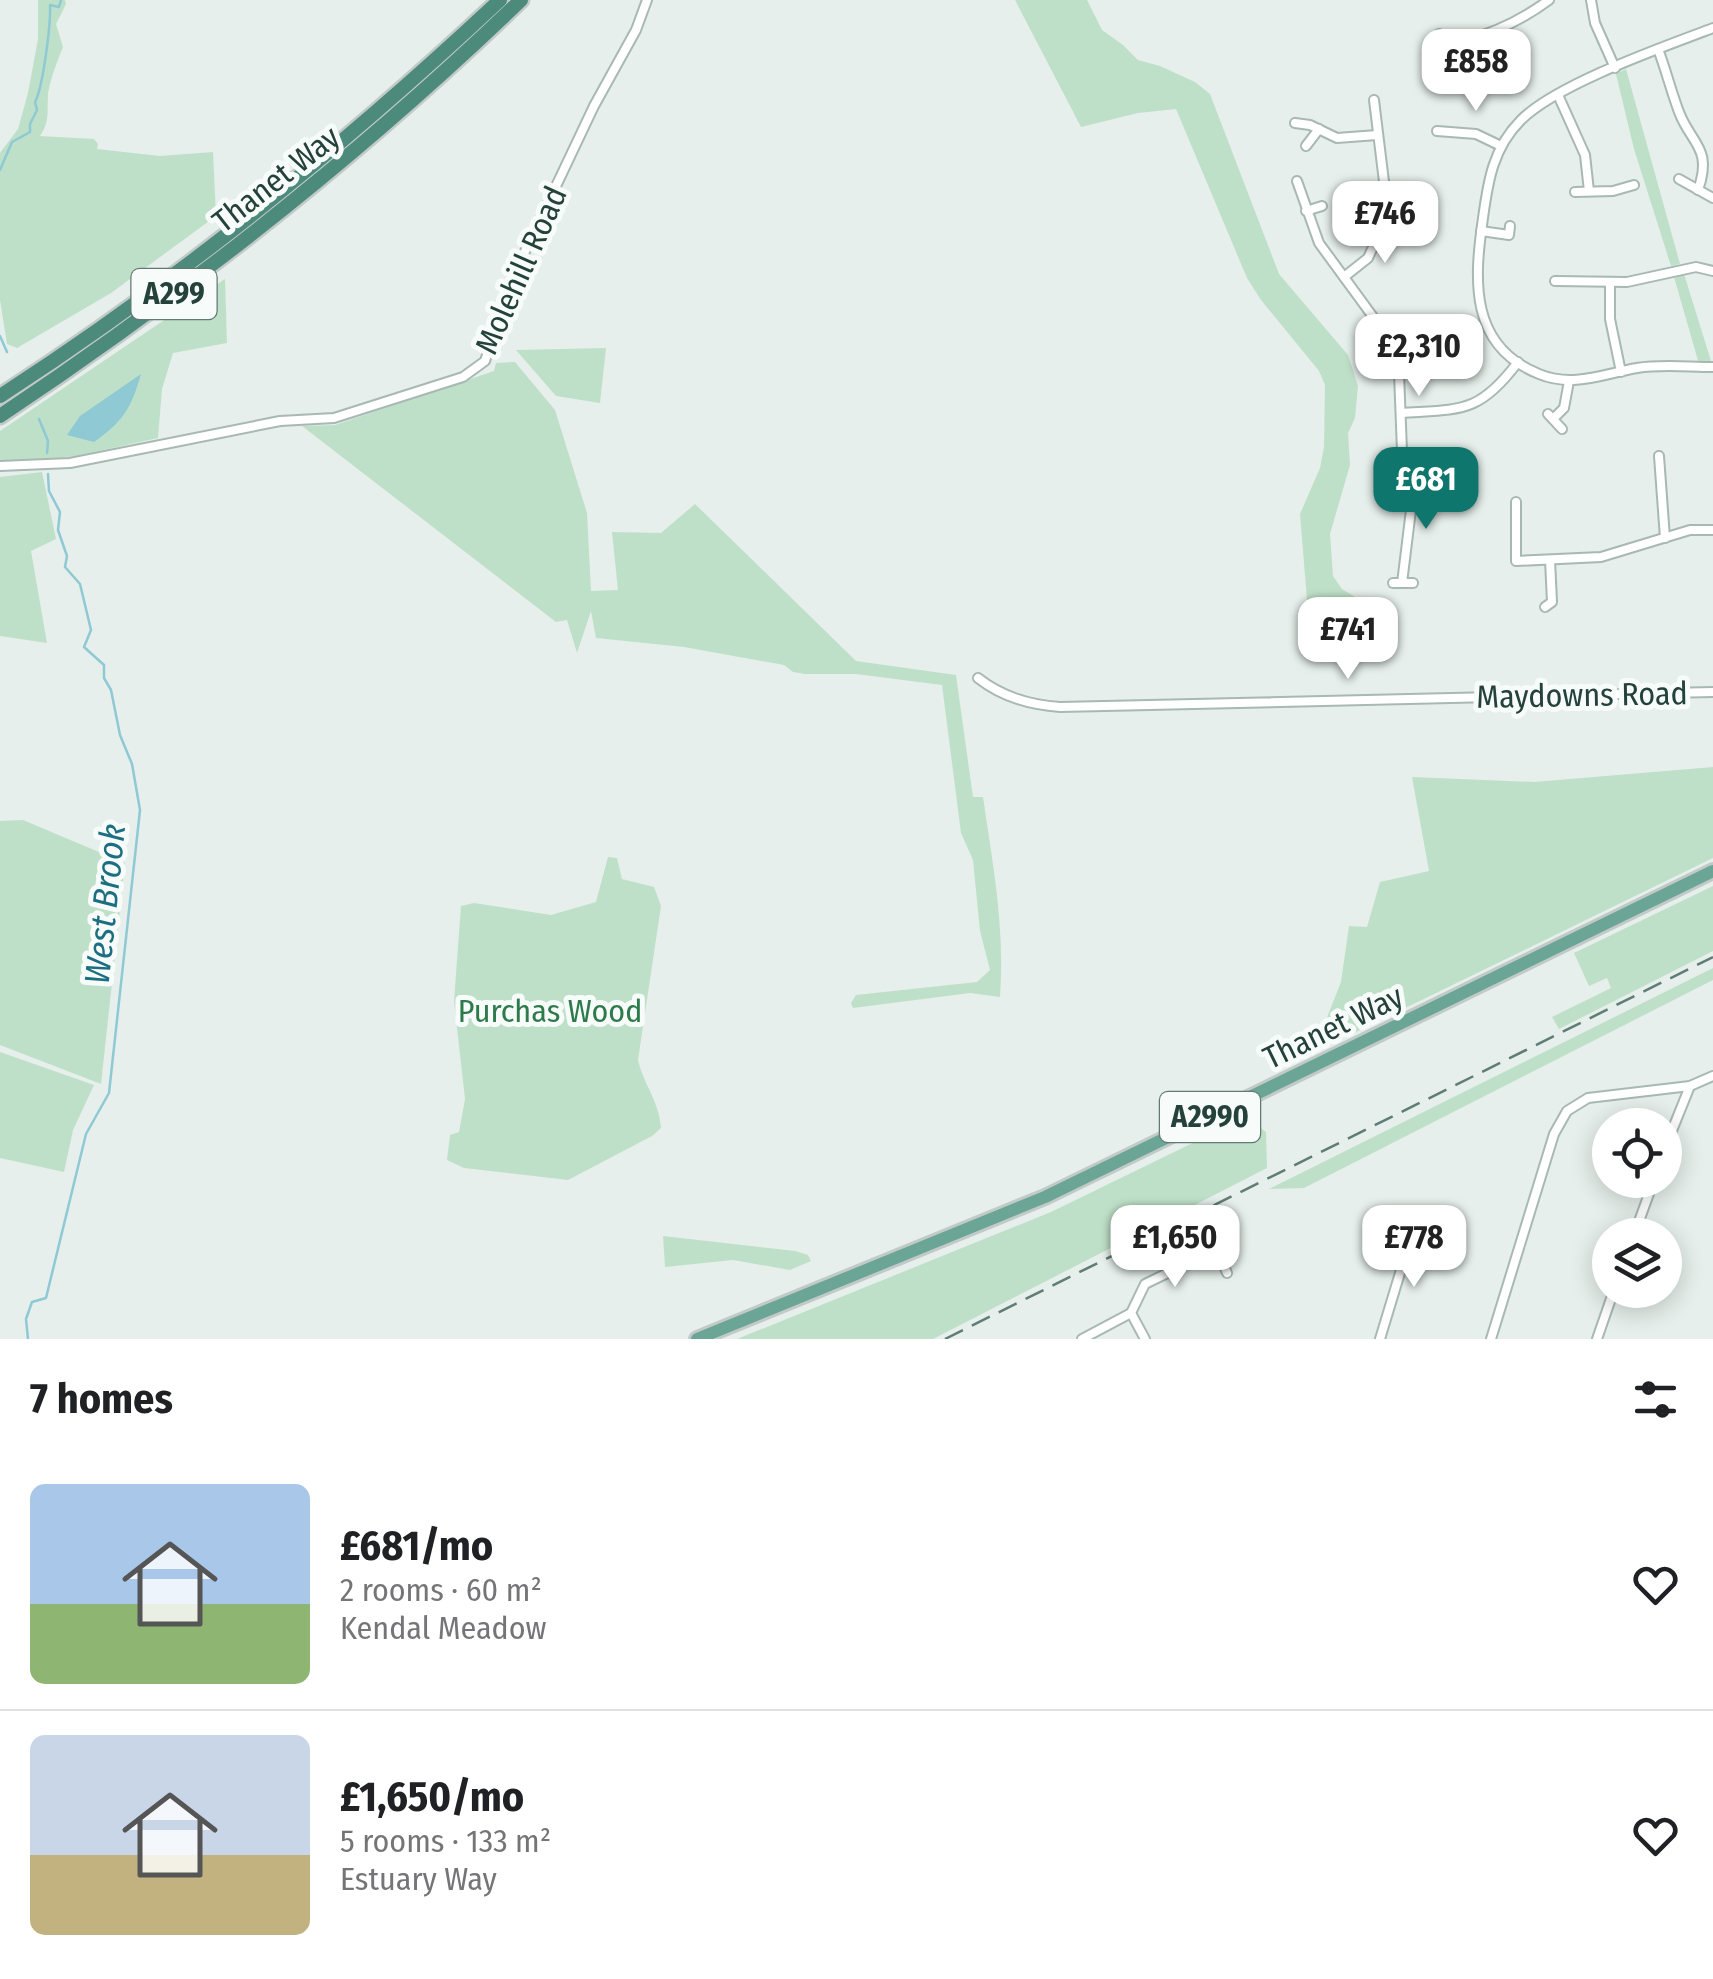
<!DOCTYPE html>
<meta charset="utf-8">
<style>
body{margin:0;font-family:"Fira Sans Condensed",sans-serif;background:#f2f2f2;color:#202124;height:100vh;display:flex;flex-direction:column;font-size:38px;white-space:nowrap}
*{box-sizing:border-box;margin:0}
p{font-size:32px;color:#757577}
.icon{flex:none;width:55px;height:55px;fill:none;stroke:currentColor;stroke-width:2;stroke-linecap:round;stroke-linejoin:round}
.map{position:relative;height:1339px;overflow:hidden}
.drawer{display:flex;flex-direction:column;background:#fff;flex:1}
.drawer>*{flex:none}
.controls{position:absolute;left:1592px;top:1108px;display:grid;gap:20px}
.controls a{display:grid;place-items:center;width:90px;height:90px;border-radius:50%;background:#fff;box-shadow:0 5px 25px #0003;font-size:50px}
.price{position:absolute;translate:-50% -85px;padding:0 22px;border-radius:20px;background:#fff;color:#222;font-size:32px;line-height:65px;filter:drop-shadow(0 2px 5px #0008)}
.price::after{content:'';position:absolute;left:50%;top:60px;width:30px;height:22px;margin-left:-15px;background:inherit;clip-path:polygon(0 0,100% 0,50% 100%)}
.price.active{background:#0f766e;color:#fff}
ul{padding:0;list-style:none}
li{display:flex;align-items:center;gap:30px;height:250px;padding:0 30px}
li+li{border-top:2px solid #e0e0e0}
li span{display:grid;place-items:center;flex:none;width:280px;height:200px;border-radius:15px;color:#555}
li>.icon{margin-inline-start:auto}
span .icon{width:120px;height:120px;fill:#fffc;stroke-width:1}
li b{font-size:42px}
h2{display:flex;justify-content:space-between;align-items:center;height:120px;padding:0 30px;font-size:42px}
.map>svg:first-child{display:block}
.green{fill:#bfe0c8}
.water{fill:#8ec9d4}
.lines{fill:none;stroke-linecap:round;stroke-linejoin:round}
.stream{stroke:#8ec9d4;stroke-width:2.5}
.minor-casing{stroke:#a8b8b2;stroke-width:12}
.primary-casing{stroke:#c2cac8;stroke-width:18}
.trunk-casing{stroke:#c2cac8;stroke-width:19}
.minor{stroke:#fff;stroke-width:8}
.primary{stroke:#6aa596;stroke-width:12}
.trunk{stroke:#4c8a7c;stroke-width:14}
.rail{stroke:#5f7d75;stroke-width:2.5;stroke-dasharray:20 10;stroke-linecap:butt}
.labels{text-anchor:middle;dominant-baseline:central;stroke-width:10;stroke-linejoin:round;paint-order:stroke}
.shield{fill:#f7fbf9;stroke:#637a73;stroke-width:2.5}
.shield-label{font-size:30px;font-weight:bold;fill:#24423a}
.street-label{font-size:32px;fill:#24423a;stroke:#f7fbf9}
.park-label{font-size:32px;fill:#2d7a4b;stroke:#f7fbf9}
.water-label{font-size:35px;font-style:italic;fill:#1c6f80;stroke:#f7fbf9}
</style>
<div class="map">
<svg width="1713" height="1339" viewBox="0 0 1713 1339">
<rect width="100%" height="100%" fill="#e6efeb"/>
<g class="green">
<path d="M 38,0 L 65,0 L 66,4 L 56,24 L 63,47 C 58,59 49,83 48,95 C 47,112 50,121 40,136 L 94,139 L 98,144 L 97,149 L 160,156 L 213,152 L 216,216 L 111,293 L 17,348 L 7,344 L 0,300 L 0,153 L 18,129 L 28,93 L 38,39 Z"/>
<path d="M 1015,0 L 1087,0 L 1102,30 L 1123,45 L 1138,60 L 1160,66 L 1195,82 L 1210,94 L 1279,274 L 1348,355 L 1358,386 L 1355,418 L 1348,433 L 1350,465 L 1330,534 L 1333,576 L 1342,589 L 1378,611 L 1380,622 L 1309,624 L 1300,514 L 1320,468 L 1324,447 L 1325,385 L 1319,371 L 1261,300 L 1247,278 L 1176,109 L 1138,113 L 1081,127 Z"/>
<path d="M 1626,69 L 1680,264 L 1671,266 L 1634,149 L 1616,74 Z"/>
<path d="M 1684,274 L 1711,361 L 1699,364 L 1674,277 Z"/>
<path d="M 225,279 L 227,343 L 173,353 L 162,389 L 158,438 L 76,456 L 0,465 L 0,431 Z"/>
<path d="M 606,348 L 600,403 L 556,396 L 516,350 Z"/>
<path d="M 515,362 L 555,410 L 587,513 L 591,591 L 618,590 L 612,532 L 661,533 L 695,504 L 856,661 L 956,675 L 973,797 L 983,797 C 993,866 1005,927 1000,997 L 970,993 L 853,1008 L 851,1003 L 856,995 L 977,982 L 990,970 L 980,931 L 973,860 L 961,833 L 942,685 L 856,674 L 805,674 L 793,672 L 784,665 L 684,647 L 596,638 L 591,611 L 577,653 L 567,620 L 556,622 L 302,426 L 335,425 L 494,371 L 496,363 Z"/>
<path d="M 42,472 L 56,539 L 31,551 L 47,643 L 0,636 L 0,477 Z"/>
<path d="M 1713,767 L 1713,858 L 1313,1053 L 1341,982 L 1349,926 L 1367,927 L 1380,882 L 1429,871 L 1412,777 L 1534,782 Z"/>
<path d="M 23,820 L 125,863 L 101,1084 L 0,1045 L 0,821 Z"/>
<path d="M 608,857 L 617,858 L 622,879 L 654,887 L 661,906 L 638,1060 C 644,1085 659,1101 661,1128 L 652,1136 L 568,1180 L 464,1168 L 447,1160 L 450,1135 L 459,1132 L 465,1099 L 454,1001 L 461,906 L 474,903 L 551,915 L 596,902 Z"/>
<path d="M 1713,886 L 1713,951 L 1559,1029 L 1552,1017 L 1611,988 L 1607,978 L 1589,986 L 1574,953 Z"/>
<path d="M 1713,968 L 1713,980 L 1304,1188 L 1269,1189 Z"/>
<path d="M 0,1052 L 94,1085 L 73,1130 L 64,1172 L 0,1158 Z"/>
<path d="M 1246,1117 L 1266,1132 L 1267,1168 L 933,1339 L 737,1339 L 1051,1212 Z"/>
<path d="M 663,1236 L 795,1251 L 808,1255 L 811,1261 L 790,1270 L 733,1260 L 665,1267 Z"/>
</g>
<path class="water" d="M 141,374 C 131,409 123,421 94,442 L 67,435 L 80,416 Z"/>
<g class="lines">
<g class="stream">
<path d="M 0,170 L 12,142 L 30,132 L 30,124 L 37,110 L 35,102 C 43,87 51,24 50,5 L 59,7 L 61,0"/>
<path d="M 0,336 L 7,352"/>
<path d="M 39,419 L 48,441 L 47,453"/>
<path d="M 28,1339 L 26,1319 L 32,1302 L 46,1298 L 86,1134 L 109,1093 L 140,810 L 132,764 L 120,735 L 111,690 L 104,678 L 104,665 L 84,647 L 91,630 L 80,584 L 65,567 L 67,556 L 58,530 L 60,512 L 49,491 L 48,474"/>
</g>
<g class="minor-casing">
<g id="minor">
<path d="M 1591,0 L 1595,23 L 1615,68"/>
<path d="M 1713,28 C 1663,47 1557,84 1521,120 C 1493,148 1488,181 1483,218 C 1474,280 1469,346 1539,374 C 1573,388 1603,374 1637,368 C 1661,364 1688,367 1713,367"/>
<path d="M 1439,34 L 1441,54"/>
<path d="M 1478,35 L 1492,74"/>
<path d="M 1440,44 C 1478,42 1519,22 1549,0"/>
<path d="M 1658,49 C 1666,70 1671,91 1679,112 C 1691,144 1713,148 1698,190"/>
<path d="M 1558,95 L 1585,155 L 1589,191"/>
<path d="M 1374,100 L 1386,198 L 1384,214"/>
<path d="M 1295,123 L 1310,125 L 1337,138 L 1377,135"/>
<path d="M 1437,131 L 1476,134 L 1501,146"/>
<path d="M 1306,146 L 1319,129"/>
<path d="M 1679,179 L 1713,198"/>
<path d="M 1297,181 L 1319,243 L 1379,325"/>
<path d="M 1575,192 L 1613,191 L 1634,185"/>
<path d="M 1306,211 L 1322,206"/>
<path d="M 1481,231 L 1509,235 L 1510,226"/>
<path d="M 1344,277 L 1368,258 L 1383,225 L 1389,221 L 1384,214 L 1378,218 L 1383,225"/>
<path d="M 1555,281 L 1627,282 L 1696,267 L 1713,271"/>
<path d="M 1610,283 L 1610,319 L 1621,372"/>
<circle cx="1383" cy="330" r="6"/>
<path d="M 1387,335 L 1399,373 L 1403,477"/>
<path d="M 1401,413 C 1461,409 1479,414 1518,362"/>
<path d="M 1548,414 L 1562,429"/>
<path d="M 1553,419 L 1564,408 L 1569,381"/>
<path d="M 1659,456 L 1665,538"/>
<path d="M 0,466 L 70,463 L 280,421 L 334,418 L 463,377 L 485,361 L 512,279 L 594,106 L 636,30 L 647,0"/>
<circle cx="1403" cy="483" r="5.5"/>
<path d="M 1516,502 L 1516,561 L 1601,557 L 1690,530 L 1713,530"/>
<path d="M 1393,583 L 1413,583"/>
<path d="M 1402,583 L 1411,510 L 1404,488"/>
<path d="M 1545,607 L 1552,602 L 1550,560"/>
<path d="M 978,678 C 1002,697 1030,705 1060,707 L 1713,692"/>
<path d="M 1665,1148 L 1690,1086"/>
<path d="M 1634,1235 L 1654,1180"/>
<path d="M 1131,1313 L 1145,1339"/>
<path d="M 1082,1339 L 1131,1313 L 1145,1284 L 1217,1249 L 1227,1273"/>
<path d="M 1380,1339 L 1413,1230"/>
<path d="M 1491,1339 L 1554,1134 L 1567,1111 L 1588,1098 L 1690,1086 L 1713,1076"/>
<path d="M 1597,1339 L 1614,1290"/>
</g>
</g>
<g class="primary-casing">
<path id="primary" d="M 697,1339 L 1045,1197 L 1713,871"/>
</g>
<g class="trunk-casing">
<g id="trunk">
<path d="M 0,396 C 180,280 344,146 500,0"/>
<path d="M 0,416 C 186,292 360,155 521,0"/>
</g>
</g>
<use href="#minor" class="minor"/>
<use href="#primary" class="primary"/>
<use href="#trunk" class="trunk"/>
<path class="rail" d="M 945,1339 L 1713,957"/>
</g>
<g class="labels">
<g class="shield">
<rect x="131.5" y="269" width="85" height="50" rx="8"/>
<rect x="1160" y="1092" width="100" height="50" rx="8"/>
</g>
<g class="shield-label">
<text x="174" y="294">A299</text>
<text x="1210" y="1117">A2990</text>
</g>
<g class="street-label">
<text transform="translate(276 179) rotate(-38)">Thanet Way</text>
<text transform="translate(521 270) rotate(-66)">Molehill Road</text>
<text transform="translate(1582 695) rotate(-1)">Maydowns Road</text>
<text transform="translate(1333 1027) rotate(-26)">Thanet Way</text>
</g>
<g class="park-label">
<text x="550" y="1011">Purchas Wood</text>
</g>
<g class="water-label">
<text transform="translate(105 904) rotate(-84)">West Brook</text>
</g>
</g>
</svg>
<div class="controls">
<a><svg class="icon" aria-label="locate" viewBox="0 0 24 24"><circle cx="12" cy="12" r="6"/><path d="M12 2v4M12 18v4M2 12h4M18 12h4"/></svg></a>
<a><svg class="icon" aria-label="layers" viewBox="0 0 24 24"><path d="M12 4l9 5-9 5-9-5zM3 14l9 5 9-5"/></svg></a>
</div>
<b class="price" style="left:1476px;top:114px">£858</b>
<b class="price" style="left:1385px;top:266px">£746</b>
<b class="price" style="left:1419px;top:399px">£2,310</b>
<b class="price active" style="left:1426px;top:532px">£681</b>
<b class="price" style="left:1348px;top:682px">£741</b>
<b class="price" style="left:1175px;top:1290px">£1,650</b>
<b class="price" style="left:1414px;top:1290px">£778</b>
</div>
<section class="drawer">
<h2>7 homes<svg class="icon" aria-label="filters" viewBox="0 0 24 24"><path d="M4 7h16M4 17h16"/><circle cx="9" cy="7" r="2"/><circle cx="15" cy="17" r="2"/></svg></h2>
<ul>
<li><span style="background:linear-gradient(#a9c7e8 60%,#8fb573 0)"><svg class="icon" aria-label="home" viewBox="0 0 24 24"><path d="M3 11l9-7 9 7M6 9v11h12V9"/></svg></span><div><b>£681/mo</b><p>2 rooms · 60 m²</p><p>Kendal Meadow</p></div><svg class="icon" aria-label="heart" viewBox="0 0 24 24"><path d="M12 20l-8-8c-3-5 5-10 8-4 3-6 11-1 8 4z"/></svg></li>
<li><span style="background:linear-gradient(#c9d6e8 60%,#c2b280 0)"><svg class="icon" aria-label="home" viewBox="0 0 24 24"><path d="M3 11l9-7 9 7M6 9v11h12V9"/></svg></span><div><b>£1,650/mo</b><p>5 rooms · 133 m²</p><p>Estuary Way</p></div><svg class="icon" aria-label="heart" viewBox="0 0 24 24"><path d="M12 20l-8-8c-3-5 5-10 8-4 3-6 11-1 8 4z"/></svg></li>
</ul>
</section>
